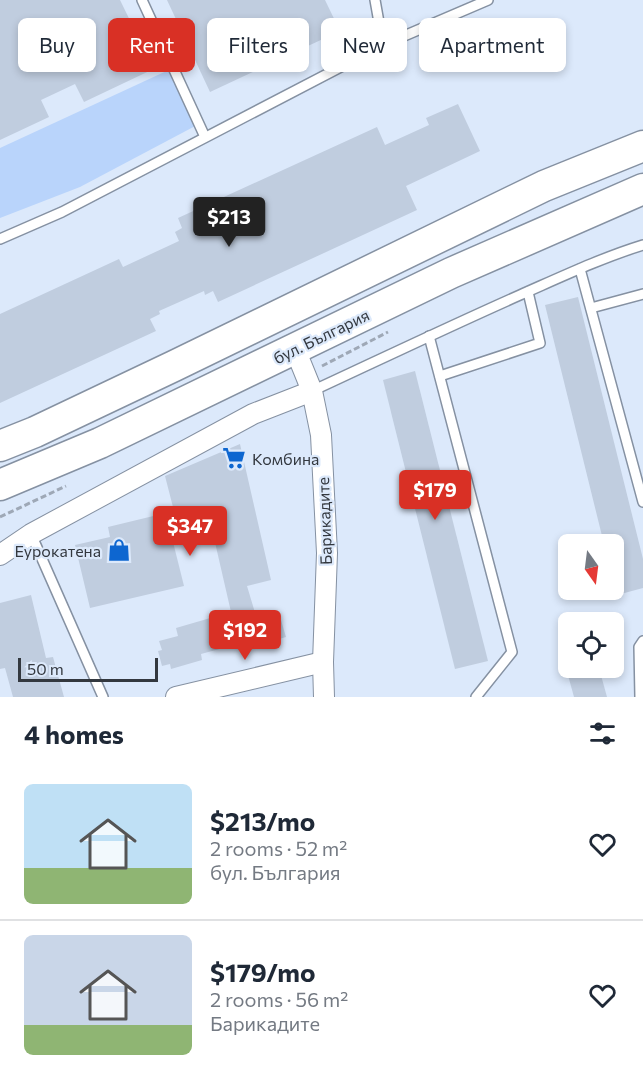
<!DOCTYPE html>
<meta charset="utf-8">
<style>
body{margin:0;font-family:Commissioner,sans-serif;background:#f6f6f7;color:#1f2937;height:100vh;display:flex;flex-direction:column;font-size:22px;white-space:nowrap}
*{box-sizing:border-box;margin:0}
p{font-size:20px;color:#747a83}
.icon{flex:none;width:33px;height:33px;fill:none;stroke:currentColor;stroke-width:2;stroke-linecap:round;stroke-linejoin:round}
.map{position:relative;height:697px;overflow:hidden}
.side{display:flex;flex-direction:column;background:#fff;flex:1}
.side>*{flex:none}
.banner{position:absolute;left:18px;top:18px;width:608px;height:54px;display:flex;gap:12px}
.needle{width:39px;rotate:166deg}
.fabs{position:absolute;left:558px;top:534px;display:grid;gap:12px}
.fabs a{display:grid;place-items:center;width:66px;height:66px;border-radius:9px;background:#fff;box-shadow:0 3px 9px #0003;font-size:30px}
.scale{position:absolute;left:18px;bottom:15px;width:140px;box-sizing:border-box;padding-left:6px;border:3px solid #33383f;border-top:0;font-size:16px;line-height:21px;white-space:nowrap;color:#33383f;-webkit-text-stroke:4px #dce9fb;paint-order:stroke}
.price{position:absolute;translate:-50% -51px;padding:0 14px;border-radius:6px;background:#d93025;color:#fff;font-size:20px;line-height:39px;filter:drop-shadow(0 2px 3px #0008)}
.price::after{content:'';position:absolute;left:50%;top:36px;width:18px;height:14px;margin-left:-9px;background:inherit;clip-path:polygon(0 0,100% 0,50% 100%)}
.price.active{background:#222;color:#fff}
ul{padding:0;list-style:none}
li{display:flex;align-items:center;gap:18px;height:150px;padding:0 24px}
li+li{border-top:2px solid #e0e1e3}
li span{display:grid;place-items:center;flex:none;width:168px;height:120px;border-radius:9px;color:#555}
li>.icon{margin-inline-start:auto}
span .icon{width:72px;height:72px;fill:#fffc;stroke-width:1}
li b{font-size:26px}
h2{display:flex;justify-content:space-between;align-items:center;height:72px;padding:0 24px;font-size:26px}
.chip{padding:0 21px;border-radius:9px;background:#fff;box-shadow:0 3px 9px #0003;font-size:21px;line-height:54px}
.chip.active{background:#d93025;color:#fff}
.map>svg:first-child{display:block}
.green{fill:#b9d4fb}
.building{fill:#c0cddf}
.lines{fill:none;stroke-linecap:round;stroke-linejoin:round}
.service-casing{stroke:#8591a2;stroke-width:12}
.minor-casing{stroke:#8591a2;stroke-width:22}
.primary-casing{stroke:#8591a2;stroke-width:33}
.path{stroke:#9ea8b6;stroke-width:3;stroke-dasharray:6 3;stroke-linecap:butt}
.service{stroke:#fff;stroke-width:9}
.minor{stroke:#fff;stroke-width:20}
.primary{stroke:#fff;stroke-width:30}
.labels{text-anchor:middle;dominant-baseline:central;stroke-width:4.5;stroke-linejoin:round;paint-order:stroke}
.street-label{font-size:16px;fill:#33383f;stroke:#dce9fb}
.poi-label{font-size:16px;fill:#33383f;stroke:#dce9fb;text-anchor:start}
</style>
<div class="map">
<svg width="643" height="697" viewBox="0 0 643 697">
<rect width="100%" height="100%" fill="#dce9fb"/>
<path class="green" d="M 173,68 L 199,124 L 80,187 L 0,218 L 0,148 Z"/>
<g class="building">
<path d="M 0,0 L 120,0 L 144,49 L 152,45 L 162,65 L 84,102 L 75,84 L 41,100 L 49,117 L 0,140 Z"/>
<path d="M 167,0 L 325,0 L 340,31 L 210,92 Z"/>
<path d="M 458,104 L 480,151 L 406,186 L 417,210 L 218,302 L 213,291 L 205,295 L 204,291 L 159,311 L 160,314 L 150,319 L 156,331 L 0,403 L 0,314 L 119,259 L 123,267 L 179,241 L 175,232 L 182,228 L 178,218 L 377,127 L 385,145 L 429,125 L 426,118 Z"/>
<path d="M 578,297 L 643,559 L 643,588 L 617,595 L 614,581 L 614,544 L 604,544 L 545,305 Z"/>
<path d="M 415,371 L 488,661 L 455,669 L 383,380 Z"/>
<path d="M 240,444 L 271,580 L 247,586 L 256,616 L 273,611 L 276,622 L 281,620 L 286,637 L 251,647 L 249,641 L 201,654 L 202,660 L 171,669 L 170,664 L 162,666 L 158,651 L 162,650 L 159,641 L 178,636 L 176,628 L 231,612 L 211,525 L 172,538 L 184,586 L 90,608 L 75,545 L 110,537 L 108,527 L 174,511 L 165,476 Z"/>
<path d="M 31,595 L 46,658 L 53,657 L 64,697 L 13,697 L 5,668 L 0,669 L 0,603 Z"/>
<path d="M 566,668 L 599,668 L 607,697 L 574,697 Z"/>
</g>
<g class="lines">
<g class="service-casing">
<g id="service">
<path d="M 142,0 L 205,137"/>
<path d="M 375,0 L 383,45"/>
<path d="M 0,239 L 62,212 L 383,45 L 488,0"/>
<path d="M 580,269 L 643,502"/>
<path d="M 591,308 L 643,294"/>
<path d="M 429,336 L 512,652 L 476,697"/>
<path d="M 440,376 L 540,343 L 528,292"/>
<path d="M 312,391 C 381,359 450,326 520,295 C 561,277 601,258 643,245"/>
<path d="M 31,534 L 103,697"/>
<path d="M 640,697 L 639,647 L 643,641"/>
</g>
</g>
<g class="minor-casing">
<g id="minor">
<path d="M 295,349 L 312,391 L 321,435 L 327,553 L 323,662 L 324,697"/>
<path d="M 0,555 L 31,534 L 253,414 L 312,391"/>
<path d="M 176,697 L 323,662"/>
</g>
</g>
<g class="primary-casing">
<g id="primary">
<path d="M 0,446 L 35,432 L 174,366 L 544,186 L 643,146"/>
<path d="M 0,485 L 100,443 L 451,273 L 643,189"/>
</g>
</g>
<g class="path">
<path d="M 322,366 L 388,332"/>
<path d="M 0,517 L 66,486"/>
</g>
<use href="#service" class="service"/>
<use href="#minor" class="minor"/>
<use href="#primary" class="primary"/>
</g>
<defs>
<g id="supermarket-bare" transform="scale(1.8)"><path d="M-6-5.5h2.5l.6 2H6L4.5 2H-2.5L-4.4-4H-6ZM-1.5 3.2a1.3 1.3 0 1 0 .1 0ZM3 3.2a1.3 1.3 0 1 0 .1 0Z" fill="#0d66d0" stroke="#dce9fb" stroke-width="2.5" paint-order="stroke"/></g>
<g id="shop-bare" transform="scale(1.8)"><path d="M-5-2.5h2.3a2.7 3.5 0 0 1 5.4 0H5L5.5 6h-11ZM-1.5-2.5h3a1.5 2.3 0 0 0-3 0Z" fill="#0d66d0" stroke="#dce9fb" stroke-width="2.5" paint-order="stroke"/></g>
</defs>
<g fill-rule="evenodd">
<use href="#supermarket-bare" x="234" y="458"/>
<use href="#shop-bare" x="119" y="550"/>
</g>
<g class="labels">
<g class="street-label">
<text transform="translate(321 336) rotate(-26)">бул. България</text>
<text transform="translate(324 521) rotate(-92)">Барикадите</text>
</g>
<g class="poi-label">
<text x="252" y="458">Комбина</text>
<text x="101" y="550" text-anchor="end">Еурокатена</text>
</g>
</g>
</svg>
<div class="fabs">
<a><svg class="needle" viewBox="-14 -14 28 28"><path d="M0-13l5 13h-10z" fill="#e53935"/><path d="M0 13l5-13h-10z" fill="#747a83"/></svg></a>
<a><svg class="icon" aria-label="locate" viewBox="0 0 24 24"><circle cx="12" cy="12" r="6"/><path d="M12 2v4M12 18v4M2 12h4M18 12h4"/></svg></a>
</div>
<div class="scale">50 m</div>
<b class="price active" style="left:229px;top:248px">$213</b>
<b class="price" style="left:435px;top:521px">$179</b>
<b class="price" style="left:190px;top:557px">$347</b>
<b class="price" style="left:245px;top:661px">$192</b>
<div class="banner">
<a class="chip">Buy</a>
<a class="chip active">Rent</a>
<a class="chip">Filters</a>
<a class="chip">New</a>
<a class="chip">Apartment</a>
</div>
</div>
<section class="side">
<h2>4 homes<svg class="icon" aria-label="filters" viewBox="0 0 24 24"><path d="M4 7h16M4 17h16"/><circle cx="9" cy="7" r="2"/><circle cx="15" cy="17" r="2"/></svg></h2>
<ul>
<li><span style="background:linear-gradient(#bfe0f5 70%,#8fb573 0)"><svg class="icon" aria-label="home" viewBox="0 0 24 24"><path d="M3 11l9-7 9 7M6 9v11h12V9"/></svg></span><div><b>$213/mo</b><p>2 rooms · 52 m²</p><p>бул. България</p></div><svg class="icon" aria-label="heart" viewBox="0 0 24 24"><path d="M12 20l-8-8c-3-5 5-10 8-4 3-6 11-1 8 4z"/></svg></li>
<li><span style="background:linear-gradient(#c9d6e8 75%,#8fb573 0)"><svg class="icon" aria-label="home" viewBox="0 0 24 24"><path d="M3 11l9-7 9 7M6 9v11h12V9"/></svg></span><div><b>$179/mo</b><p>2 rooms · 56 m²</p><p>Барикадите</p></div><svg class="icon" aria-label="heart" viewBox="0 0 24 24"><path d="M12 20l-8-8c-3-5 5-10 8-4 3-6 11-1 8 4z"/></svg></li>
</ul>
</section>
